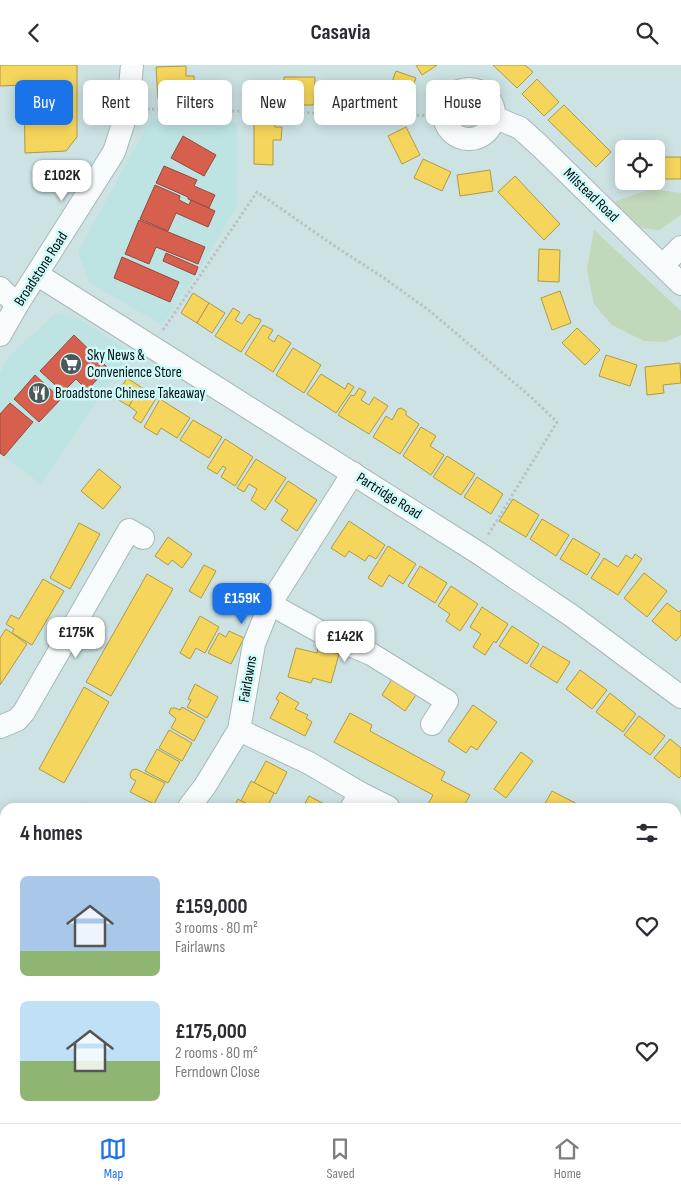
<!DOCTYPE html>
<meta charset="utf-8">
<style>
body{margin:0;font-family:"Sofia Sans Condensed",sans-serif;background:#f2f2f3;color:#2b2b33;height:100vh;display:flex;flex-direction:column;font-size:19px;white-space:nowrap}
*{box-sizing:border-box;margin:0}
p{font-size:16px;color:#7c7c81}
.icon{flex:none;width:28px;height:28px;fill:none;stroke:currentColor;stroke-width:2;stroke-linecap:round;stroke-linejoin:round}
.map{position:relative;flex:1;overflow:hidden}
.side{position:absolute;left:0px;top:738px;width:681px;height:321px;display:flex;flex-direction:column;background:#fff;border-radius:15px 15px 0 0;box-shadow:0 2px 12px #0003}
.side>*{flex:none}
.top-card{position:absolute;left:15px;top:15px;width:651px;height:45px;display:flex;gap:10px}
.controls{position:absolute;left:615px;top:75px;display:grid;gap:10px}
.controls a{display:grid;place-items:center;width:50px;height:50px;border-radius:8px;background:#fff;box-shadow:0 2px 12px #0003;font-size:25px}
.price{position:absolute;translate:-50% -42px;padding:0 11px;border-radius:10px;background:#fff;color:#222;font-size:16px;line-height:32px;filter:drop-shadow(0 1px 2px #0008)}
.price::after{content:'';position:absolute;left:50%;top:30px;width:15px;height:11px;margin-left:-8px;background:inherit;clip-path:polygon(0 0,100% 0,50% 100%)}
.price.on{background:#1a73e8;color:#fff}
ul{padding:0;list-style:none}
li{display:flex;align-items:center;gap:15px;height:125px;padding:0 20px}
li span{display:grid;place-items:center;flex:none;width:140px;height:100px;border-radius:8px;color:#555}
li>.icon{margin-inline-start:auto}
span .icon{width:60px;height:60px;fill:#fffc;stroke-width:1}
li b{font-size:21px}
h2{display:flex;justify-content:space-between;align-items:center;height:60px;padding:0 20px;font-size:21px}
.chip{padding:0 18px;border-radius:8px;background:#fff;box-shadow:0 2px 12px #0003;font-size:18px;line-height:45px}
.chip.on{background:#1a73e8;color:#fff}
header{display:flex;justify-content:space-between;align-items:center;height:65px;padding:0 20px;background:#fff;font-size:22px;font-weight:700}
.tabs{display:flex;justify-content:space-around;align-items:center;height:70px;border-top:1px solid #e1e1e2;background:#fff;font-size:14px;color:#7c7c81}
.tabs a{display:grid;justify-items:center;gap:2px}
.tabs .on{color:#1a73e8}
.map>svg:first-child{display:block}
.built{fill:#bde3e3}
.green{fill:#c1d8bb}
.homes{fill:#f6d55c;stroke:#ad9a45}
.shops{fill:#d6604d;stroke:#97483b}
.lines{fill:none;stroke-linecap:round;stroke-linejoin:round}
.minor-casing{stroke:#a7b8b9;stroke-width:24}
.path{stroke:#bbc3c3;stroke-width:3;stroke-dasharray:2.5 2.5;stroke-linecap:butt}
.minor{stroke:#f7fbfb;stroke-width:22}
.labels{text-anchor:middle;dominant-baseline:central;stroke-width:5;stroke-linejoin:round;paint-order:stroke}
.street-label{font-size:15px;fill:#031010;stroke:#d0f9f9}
.poi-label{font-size:15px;fill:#031010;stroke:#d0f9f9;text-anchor:start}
</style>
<header><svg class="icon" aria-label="back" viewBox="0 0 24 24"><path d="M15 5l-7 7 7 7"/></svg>Casavia<svg class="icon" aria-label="search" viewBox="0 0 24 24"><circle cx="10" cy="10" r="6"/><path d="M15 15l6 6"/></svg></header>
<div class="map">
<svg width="681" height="1058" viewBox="0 0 681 1058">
<rect width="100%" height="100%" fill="#cce2e3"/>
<g class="built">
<path d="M 151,54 L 237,58 L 237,140 L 203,199 L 162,260 L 89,217 L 78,187 Z"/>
<path d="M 56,248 L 79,254 L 130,287 L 41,419 L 0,388 L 0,308 L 8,293 Z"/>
</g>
<g class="green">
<circle cx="470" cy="46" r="16"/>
<path d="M 651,124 L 681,128 L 681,150 L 659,165 L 641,163 L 614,137 Z"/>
<path d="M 594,165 L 681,246 L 681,270 L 665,277 L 644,276 L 612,260 L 594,239 L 587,204 Z"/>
</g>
<g class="homes">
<path d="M 0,0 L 77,0 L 77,72 L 66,86 L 25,88 L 24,20 L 0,21 Z"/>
<path d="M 416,0 L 437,0 L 422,10 Z"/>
<path d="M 493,0 L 525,0 L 533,7 L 517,23 Z"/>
<path d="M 186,1 L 186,11 L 194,11 L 195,32 L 158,34 L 156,2 Z"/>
<path d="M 396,6 L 416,13 L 404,44 L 385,36 Z"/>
<path d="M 284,12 L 315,12 L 314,40 L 284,40 Z"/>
<path d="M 537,14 L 559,37 L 544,51 L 522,29 Z"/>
<path d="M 564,40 L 611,87 L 596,102 L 548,55 Z"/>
<path d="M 254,55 L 275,55 L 275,62 L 282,62 L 281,75 L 273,75 L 273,100 L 254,99 Z"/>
<path d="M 406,62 L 420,90 L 402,99 L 388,71 Z"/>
<rect x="656" y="92" width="25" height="22"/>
<path d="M 617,93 L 624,93 L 624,115 L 618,115 Z"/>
<path d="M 423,94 L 451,107 L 442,126 L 414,113 Z"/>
<path d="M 490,105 L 493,126 L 460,131 L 457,110 Z"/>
<path d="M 515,111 L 560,159 L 544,175 L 498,127 Z"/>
<path d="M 539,184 L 560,185 L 559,217 L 538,216 Z"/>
<path d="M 560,226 L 571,258 L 552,265 L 541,233 Z"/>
<path d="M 193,228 L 209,238 L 197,258 L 181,248 Z"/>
<path d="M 209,238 L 225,248 L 212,268 L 197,258 Z"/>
<path d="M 233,243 L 240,247 L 235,255 L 242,259 L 249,249 L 255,253 L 260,254 L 261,256 L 241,287 L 215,271 Z"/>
<path d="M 263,260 L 273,265 L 268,273 L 274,277 L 278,270 L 291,278 L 273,307 L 245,289 Z"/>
<path d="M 577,263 L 600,285 L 585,300 L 562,278 Z"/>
<path d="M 293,283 L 321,300 L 304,328 L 276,310 Z"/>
<path d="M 606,290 L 637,300 L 630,321 L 599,311 Z"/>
<path d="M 680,298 L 681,318 L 663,320 L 664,328 L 647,330 L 645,302 Z"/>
<path d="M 321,309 L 345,324 L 348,318 L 354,322 L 336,348 L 307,329 Z"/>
<path d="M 127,313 L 141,322 L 129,341 L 115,333 Z"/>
<path d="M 141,322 L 157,332 L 141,358 L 133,353 L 137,347 L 129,341 Z"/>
<path d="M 359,323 L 366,327 L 361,335 L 369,340 L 374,332 L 388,341 L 369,369 L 338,350 L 351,330 L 354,331 Z"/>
<path d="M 160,334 L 190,353 L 177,373 L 161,363 L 157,370 L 144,362 Z"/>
<path d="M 401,343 L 406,346 L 406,350 L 419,359 L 400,389 L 373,372 L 386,351 L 392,355 L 398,344 Z"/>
<path d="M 193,355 L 222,372 L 209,393 L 180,375 Z"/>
<path d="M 421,362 L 436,371 L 430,381 L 444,390 L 431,410 L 403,391 Z"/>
<path d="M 225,374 L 253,392 L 235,421 L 221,412 L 226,403 L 223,401 L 217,409 L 207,403 Z"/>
<path d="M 447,391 L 475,409 L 461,430 L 433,412 Z"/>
<path d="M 256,394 L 286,413 L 265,445 L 251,435 L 257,424 L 249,419 L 244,427 L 237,423 Z"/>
<path d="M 99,404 L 121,422 L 103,444 L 81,426 Z"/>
<path d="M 477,412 L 503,429 L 491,449 L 464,432 Z"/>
<path d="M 288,416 L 317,435 L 297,466 L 281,455 L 288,445 L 275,436 Z"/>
<path d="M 513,434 L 539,450 L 526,472 L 499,456 Z"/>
<path d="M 542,454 L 569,470 L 556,491 L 530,474 Z"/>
<path d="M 349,456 L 385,480 L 376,494 L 369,490 L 365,496 L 349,486 L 345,492 L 331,483 Z"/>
<path d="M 79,458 L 100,469 L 70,524 L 50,513 Z"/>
<path d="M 168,472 L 192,489 L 182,503 L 172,495 L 168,500 L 155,491 Z"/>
<path d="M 573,473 L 600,489 L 587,510 L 560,494 Z"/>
<path d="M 388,481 L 416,499 L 403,519 L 389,510 L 382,522 L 368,513 Z"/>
<path d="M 635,489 L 642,494 L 618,530 L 591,513 L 604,493 L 618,502 L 626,490 L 632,494 Z"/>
<path d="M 204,500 L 216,506 L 201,533 L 189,526 Z"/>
<path d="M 420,501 L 447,518 L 435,538 L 408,521 Z"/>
<path d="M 644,508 L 667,526 L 647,552 L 624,533 Z"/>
<path d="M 147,509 L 173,524 L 111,631 L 86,617 Z"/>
<path d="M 43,514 L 64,526 L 32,580 L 12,568 L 14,564 L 6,559 L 11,550 L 19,554 Z"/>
<path d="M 451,521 L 478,539 L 460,566 L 446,556 L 450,549 L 438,541 Z"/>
<path d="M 667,538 L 679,547 L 681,545 L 681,570 L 676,576 L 652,556 Z"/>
<path d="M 482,542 L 508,559 L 496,578 L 494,576 L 485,590 L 473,582 L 481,569 L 470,562 Z"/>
<path d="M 200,551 L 219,562 L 205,588 L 196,583 L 190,594 L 180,588 Z"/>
<path d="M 512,561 L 539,579 L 527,599 L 499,581 Z"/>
<path d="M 6,564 L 27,579 L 0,620 L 0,573 Z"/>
<path d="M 229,566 L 244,573 L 231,599 L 208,588 L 219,568 L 226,572 Z"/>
<path d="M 543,581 L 570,597 L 557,618 L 530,601 Z"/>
<path d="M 296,583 L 317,588 L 318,583 L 339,589 L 331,618 L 313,613 L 311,618 L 288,612 Z"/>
<path d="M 580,605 L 607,625 L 592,644 L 566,624 Z"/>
<path d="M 394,611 L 418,627 L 405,646 L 382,630 Z"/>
<path d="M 195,619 L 218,632 L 207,653 L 187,642 L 191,635 L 188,634 Z"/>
<path d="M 84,622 L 109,637 L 64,718 L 39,704 Z"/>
<path d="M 280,627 L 299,638 L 295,644 L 308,650 L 306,653 L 312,657 L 305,671 L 270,653 L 279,636 L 276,634 Z"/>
<path d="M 610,628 L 636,649 L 623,667 L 596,647 Z"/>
<path d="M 473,640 L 497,657 L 477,685 L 471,681 L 466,688 L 448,676 Z"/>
<path d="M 182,642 L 205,655 L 194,676 L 171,663 L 176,654 L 169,648 L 171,643 L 175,643 L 180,645 Z"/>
<path d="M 350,648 L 372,660 L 370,666 L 445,707 L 441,715 L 470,730 L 463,742 L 429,742 L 427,741 L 433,730 L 334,677 Z"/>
<path d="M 639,651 L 665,671 L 650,690 L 624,670 Z"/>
<path d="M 169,665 L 192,678 L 182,696 L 159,683 Z"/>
<path d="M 670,674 L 681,683 L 681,711 L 679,713 L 654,693 Z"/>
<path d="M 157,684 L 180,697 L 168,718 L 145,706 Z"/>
<path d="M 521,687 L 533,696 L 506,733 L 494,724 Z"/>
<path d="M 266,696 L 287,707 L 276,729 L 254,718 Z"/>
<path d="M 136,704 L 165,718 L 154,739 L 130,727 L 136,716 L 131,713 L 130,709 L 132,705 Z"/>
<path d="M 251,716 L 274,728 L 267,742 L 254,742 L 241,736 Z"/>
<path d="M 552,726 L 583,742 L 543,742 Z"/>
<path d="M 309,731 L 330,742 L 303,742 Z"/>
<path d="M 238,734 L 241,736 L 254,742 L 234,742 Z"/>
<path d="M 86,738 L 95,742 L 83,742 Z"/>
<path d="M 0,889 L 5,892 L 5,922 L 0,920 Z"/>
<path d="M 679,1011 L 681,1012 L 681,1055 L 676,1053 L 676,1018 Z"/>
<path d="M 19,1054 L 43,1054 L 41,1058 L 27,1058 Z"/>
<path d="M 43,1054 L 69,1054 L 66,1058 L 41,1058 Z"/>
<path d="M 69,1054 L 77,1054 L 86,1058 L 66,1058 Z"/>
<path d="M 243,1054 L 268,1054 L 266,1058 L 245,1058 L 242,1056 Z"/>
<path d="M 268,1054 L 294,1054 L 291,1058 L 266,1058 Z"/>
<path d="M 421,1054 L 463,1054 L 460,1058 L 428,1058 Z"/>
<path d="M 471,1054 L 481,1054 L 488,1058 L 468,1058 Z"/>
<path d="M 533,1054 L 565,1054 L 562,1058 L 530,1058 Z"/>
</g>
<g class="shops">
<path d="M 183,71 L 216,90 L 204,111 L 171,93 Z"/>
<path d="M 164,101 L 197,115 L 194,121 L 215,130 L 209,143 L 188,134 L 188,132 L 156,118 Z"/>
<path d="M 155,120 L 180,131 L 179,135 L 189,140 L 191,135 L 215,146 L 208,162 L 176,148 L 168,166 L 140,154 Z"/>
<path d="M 139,155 L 205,182 L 198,199 L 156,182 L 149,199 L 125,189 Z"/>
<path d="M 166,188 L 198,202 L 195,210 L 163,196 Z"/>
<path d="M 122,192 L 179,217 L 170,237 L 114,213 Z"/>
<path d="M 74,270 L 108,303 L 87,325 L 76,314 L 63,327 L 40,306 Z"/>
<path d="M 35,310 L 61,334 L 39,357 L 14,334 Z"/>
<path d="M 10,338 L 33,357 L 4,391 L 0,388 L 0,349 Z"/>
</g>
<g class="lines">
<g class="minor-casing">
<g id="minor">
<circle cx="469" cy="49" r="25"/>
<path d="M 494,52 L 520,63 L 540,81 L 681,219"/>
<path d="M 663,200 L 681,182"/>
<path d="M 38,210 L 477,487 L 572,551 L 681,632"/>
<path d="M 0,223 L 17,240"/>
<path d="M 0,270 L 17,240 L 114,87 L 128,44 L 132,0"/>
<path d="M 270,539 L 326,570 L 371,589 L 447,636 L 432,659"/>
<path d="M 0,662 L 17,655 L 24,647 L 129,465 L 143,473"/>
<path d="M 239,665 L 309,698 L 360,728 L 352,742"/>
<path d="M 360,728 L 388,742"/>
<path d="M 189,742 L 205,721 L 239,665 L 254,579 L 270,539 L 353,408"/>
<path d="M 676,773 L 681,769"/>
<path d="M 0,962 L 5,964"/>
<path d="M 154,1054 L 161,1058"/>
</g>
</g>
<g class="path">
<path d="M 147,44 L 444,51"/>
<path d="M 163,265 L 257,127 L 339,184 L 384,213 L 431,247 L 531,332 L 557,357 L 488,470"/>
</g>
<use href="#minor" class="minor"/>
</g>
<defs>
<g id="supermarket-disc" transform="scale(1.125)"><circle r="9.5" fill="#495a5a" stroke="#d0f9f9"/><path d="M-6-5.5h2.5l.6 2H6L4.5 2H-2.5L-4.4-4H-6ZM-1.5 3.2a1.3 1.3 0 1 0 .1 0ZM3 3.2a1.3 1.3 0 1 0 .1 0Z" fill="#fff"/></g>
<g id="restaurant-disc" transform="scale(1.125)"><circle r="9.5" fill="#495a5a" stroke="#d0f9f9"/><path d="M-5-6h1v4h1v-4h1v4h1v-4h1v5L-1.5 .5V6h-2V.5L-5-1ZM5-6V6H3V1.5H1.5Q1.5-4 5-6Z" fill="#fff"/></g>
</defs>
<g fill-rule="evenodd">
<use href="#supermarket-disc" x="71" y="299"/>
<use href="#restaurant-disc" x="39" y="328"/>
</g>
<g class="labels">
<g class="street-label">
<text transform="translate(591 130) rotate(44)">Milstead Road</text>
<text transform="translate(41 204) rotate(-57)">Broadstone Road</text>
<text transform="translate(389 431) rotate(32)">Partridge Road</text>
<text transform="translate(248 614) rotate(-80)">Fairlawns</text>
</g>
<g class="poi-label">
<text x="87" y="290">Sky News &amp;<tspan x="87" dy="17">Convenience Store</tspan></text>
<text x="55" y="328">Broadstone Chinese Takeaway</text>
</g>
</g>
</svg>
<div class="controls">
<a><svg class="icon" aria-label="locate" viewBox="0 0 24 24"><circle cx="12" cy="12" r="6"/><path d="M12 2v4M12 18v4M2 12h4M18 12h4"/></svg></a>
</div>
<b class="price" style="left:62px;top:137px">£102K</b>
<b class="price on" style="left:242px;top:560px">£159K</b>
<b class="price" style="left:76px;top:594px">£175K</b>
<b class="price" style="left:345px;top:598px">£142K</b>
<div class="top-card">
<a class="chip on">Buy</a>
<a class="chip">Rent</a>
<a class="chip">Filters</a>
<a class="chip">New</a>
<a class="chip">Apartment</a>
<a class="chip">House</a>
</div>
<section class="side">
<h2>4 homes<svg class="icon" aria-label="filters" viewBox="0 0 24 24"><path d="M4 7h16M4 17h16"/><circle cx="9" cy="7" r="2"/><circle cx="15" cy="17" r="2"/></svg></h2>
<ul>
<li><span style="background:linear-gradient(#a9c7e8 75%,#8fb573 0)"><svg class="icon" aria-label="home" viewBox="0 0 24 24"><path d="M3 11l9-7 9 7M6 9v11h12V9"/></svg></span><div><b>£159,000</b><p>3 rooms · 80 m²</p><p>Fairlawns</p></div><svg class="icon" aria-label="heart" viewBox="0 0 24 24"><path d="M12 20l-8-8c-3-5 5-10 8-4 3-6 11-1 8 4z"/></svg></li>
<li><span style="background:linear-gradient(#bfe0f5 60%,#8fb573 0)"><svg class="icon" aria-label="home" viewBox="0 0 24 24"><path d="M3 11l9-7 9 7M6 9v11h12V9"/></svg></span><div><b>£175,000</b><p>2 rooms · 80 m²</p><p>Ferndown Close</p></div><svg class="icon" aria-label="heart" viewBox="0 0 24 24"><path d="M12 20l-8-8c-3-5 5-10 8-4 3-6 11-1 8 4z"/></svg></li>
</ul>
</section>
</div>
<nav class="tabs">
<a class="on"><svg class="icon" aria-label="map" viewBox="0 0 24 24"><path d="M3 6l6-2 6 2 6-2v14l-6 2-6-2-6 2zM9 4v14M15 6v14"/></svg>Map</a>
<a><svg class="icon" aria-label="saved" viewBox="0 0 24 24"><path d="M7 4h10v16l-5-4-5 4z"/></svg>Saved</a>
<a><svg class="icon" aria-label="home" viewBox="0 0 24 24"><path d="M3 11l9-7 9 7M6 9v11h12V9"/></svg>Home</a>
</nav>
